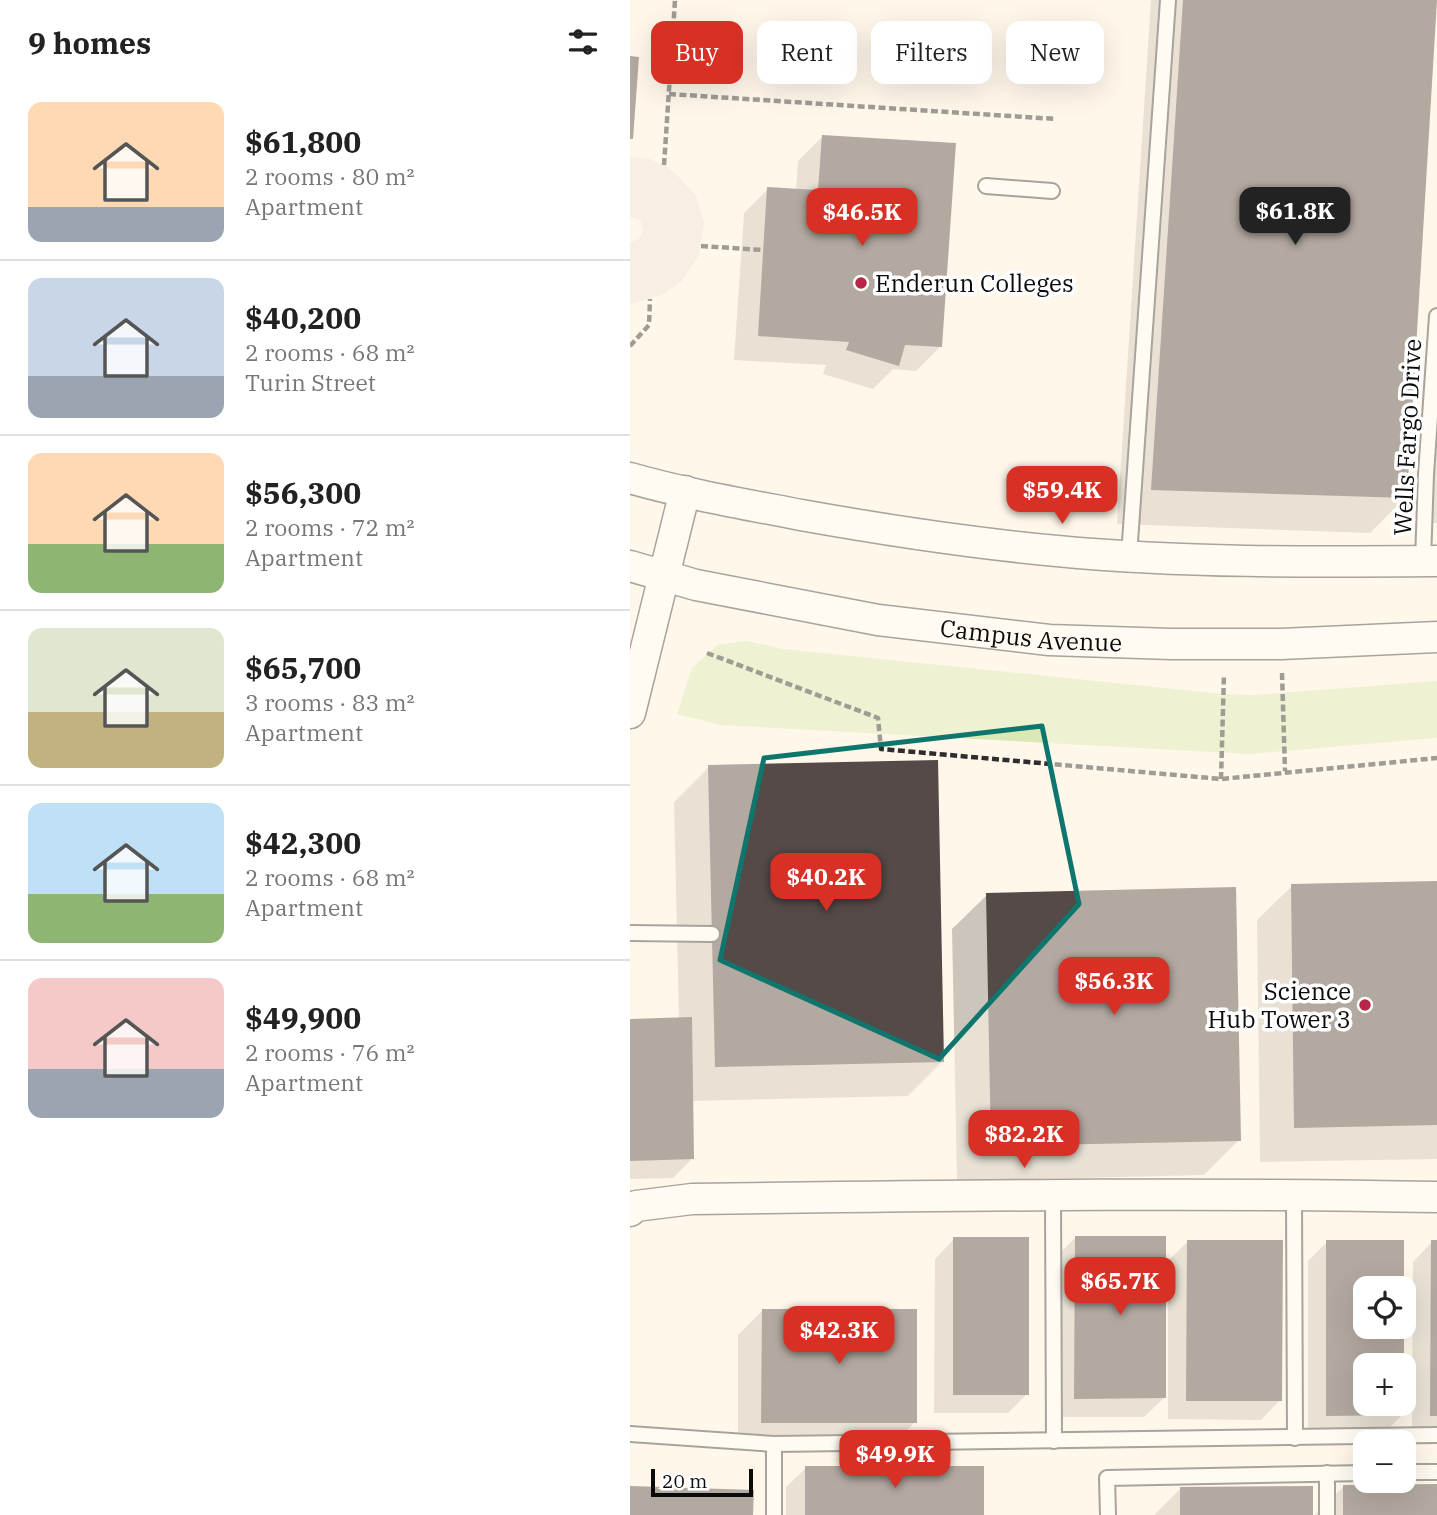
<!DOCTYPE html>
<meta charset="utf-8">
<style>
body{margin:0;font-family:"IBM Plex Serif",serif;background:#f2f2f2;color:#222;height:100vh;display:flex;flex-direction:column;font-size:26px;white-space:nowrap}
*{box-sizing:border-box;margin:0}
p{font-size:23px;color:#767676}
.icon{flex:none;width:38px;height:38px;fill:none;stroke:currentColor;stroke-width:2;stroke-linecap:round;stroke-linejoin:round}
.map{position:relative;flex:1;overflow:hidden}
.panel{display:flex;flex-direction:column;background:#fff;width:630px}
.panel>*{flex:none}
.banner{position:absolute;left:21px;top:21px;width:665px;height:63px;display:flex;gap:14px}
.tools{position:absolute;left:723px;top:1276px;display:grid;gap:14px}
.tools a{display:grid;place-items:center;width:63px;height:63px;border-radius:14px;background:#fff;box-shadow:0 7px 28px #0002;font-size:35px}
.scale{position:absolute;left:21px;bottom:18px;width:102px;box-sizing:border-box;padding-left:7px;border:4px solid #0b0b0b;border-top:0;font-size:19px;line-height:24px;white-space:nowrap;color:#0b0b0b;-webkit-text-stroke:5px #fff;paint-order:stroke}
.price{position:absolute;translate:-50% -60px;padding:0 16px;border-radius:14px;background:#d93025;color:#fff;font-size:23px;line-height:46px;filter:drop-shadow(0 2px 4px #0008)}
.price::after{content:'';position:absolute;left:50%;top:42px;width:21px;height:16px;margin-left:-10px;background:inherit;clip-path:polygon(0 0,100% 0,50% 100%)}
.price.on{background:#222;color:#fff}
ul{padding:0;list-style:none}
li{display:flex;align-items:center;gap:21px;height:175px;padding:0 28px}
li+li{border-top:2px solid #e0e0e0}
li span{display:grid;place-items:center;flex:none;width:196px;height:140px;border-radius:14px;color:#555}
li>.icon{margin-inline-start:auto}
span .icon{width:84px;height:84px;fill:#fffc;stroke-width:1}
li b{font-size:30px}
h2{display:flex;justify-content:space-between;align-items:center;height:84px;padding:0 28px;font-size:30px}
.pill{padding:0 24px;border-radius:14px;background:#fff;box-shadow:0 7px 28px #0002;font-size:24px;line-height:63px}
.pill.on{background:#d93025;color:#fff}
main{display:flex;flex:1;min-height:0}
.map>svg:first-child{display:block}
.green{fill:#d9e8b5}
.plaza{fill:#ede5db}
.shadow{fill:#0003}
.building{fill:#544a48}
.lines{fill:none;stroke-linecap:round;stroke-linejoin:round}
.service-casing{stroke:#3e3e3e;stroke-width:18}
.minor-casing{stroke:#3e3e3e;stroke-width:33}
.path{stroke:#2d2d2d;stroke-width:4.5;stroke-dasharray:7 3.5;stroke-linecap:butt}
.service{stroke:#fff;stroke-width:14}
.minor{stroke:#fff;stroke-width:30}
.marked{fill:none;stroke:#0f766e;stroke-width:5;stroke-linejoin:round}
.poi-dot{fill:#b9264a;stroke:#fff;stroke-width:2.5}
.labels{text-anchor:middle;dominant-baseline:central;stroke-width:7;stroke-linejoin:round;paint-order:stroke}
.poi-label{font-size:24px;fill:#0b0b0b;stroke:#fff;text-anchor:start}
.street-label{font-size:24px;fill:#0b0b0b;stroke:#fff}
</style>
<main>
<section class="panel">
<h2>9 homes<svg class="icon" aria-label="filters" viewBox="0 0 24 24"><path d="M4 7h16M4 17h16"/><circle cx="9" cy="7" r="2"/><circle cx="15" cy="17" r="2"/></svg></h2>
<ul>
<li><span style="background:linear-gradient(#ffd9b3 75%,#9aa5b1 0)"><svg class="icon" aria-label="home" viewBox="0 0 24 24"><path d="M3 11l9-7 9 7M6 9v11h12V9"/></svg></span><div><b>$61,800</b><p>2 rooms · 80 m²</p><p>Apartment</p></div></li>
<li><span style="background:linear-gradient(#c9d6e8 70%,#9aa5b1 0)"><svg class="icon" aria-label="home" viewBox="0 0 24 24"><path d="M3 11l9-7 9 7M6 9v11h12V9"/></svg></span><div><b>$40,200</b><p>2 rooms · 68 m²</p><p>Turin Street</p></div></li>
<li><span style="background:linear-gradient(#ffd9b3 65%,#8fb573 0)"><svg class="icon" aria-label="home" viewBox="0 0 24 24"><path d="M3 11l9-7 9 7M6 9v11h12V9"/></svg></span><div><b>$56,300</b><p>2 rooms · 72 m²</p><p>Apartment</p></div></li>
<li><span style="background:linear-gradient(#dfe7d0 60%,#c2b280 0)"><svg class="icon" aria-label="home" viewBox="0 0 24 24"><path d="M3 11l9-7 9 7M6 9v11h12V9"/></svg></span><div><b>$65,700</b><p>3 rooms · 83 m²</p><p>Apartment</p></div></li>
<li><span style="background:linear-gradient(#bfe0f5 65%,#8fb573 0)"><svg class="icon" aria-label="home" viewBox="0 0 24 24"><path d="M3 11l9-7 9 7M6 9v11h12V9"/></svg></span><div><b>$42,300</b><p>2 rooms · 68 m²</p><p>Apartment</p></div></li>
<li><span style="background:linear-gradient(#f6c9c9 65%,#9aa5b1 0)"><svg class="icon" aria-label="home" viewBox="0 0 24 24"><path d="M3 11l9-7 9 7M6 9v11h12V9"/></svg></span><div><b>$49,900</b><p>2 rooms · 76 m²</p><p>Apartment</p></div></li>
</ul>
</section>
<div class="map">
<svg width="807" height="1515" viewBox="0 0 807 1515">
<rect width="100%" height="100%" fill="#fff7ea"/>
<path class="green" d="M 117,641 L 153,649 L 593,694 L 623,695 L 807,681 L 807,738 L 618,754 L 91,725 L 47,714 L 62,668 L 87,645 Z"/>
<path class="plaza" d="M 0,157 L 20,159 L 34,165 L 46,174 L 66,196 L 74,223 L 69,255 L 52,281 L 32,295 L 0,304 L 0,242 L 9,239 L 13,230 L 10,220 L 0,217 Z"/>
<g class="shadow">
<path d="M 521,0 L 806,0 L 775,498 L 740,533 L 487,524 Z"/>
<path d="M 192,137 L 311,346 L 286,371 L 263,369 L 243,389 L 193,374 L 196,365 L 104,360 L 114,213 L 138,189 L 166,191 L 168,161 Z"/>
<path d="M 807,450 L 807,523 L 795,523 L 797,461 Z"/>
<path d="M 79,767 L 313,1061 L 278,1096 L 61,1101 L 63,1158 L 43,1178 L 0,1179 L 0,1021 L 49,1019 L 44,802 Z"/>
<path d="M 807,883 L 807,1159 L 630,1162 L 627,920 L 662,886 Z"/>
<path d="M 357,895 L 609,1140 L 574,1175 L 327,1181 L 322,929 Z"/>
<path d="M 445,1238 L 534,1398 L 514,1417 L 426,1417 L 426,1257 Z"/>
<path d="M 324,1239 L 397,1394 L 378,1413 L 304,1413 L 305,1259 Z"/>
<path d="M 558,1241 L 650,1400 L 631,1420 L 538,1419 L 538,1261 Z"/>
<path d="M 697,1242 L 772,1288 L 735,1288 L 735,1326 L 772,1365 L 735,1365 L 735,1404 L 772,1404 L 772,1415 L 753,1434 L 678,1434 L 678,1261 Z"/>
<path d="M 802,1242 L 807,1242 L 807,1435 L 782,1435 L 783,1262 Z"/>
<path d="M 132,1311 L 285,1422 L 261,1447 L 108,1446 L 108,1335 Z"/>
<path d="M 176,1468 L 352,1515 L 156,1515 L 156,1487 Z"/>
<path d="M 713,1487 L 807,1515 L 685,1515 Z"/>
<path d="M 550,1489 L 682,1515 L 524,1515 Z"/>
</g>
<g class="building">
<path d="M 553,0 L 807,0 L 777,498 L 521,490 Z"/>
<path d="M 0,56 L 9,57 L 3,139 L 0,139 Z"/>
<path d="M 192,135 L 326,143 L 312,347 L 275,345 L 269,366 L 216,350 L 219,342 L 128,336 L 137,187 L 188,190 Z"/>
<path d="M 308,760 L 314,1062 L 85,1067 L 78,765 Z"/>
<path d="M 807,881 L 807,1125 L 664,1128 L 661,884 Z"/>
<path d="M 606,887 L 611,1141 L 361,1146 L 356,893 Z"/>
<path d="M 62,1017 L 64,1159 L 0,1161 L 0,1019 Z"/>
<path d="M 445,1236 L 536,1236 L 536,1398 L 444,1399 Z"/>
<rect x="323" y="1237" width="76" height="158"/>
<path d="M 557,1240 L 653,1240 L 652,1401 L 556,1401 Z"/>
<path d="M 696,1240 L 774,1240 L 774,1288 L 735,1288 L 735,1326 L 774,1326 L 774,1365 L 735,1365 L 735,1404 L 774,1404 L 774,1415 L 696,1416 Z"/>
<path d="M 801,1240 L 807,1240 L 807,1416 L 800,1416 Z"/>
<path d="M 132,1309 L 287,1309 L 287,1423 L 131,1423 Z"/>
<rect x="175" y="1466" width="179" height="49"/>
<path d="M 807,1484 L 807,1515 L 713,1515 L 713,1485 Z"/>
<path d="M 0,1486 L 124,1490 L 123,1515 L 0,1515 Z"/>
<path d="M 683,1486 L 683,1515 L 550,1515 L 550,1487 Z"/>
</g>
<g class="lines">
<g class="service-casing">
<g id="service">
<path d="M 356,186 L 422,191"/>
<path d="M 499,556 L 538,0"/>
<path d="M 793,561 L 796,474 L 807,316"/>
<path d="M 0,933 L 82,934"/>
<path d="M 664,1194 L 665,1438"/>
<path d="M 423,1195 L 424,1441"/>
<path d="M 0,1434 L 144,1444 L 807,1435"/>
<path d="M 774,1472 L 807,1472"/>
<path d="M 697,1473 L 697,1515"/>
<path d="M 144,1515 L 144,1444"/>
<path d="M 478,1515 L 477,1478 L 735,1473"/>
</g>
</g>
<g class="minor-casing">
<g id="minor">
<path d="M 0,478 C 56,494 114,504 171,515 C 255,530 341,543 427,551 C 553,563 680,562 807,561"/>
<path id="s1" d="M 0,566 L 66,585 L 248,620 L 419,640 L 541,644 L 651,644 L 807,637"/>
<path d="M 0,713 L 55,491"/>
<path d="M 0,1211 L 6,1206 L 62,1199 C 310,1196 559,1192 807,1197"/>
</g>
</g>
<g class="path">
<path d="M 39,94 L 426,119"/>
<path d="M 34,165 L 45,0"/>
<path d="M 71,246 L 133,250"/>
<path d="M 0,346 L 19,325 L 20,299"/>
<path d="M 77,653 L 248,718 L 251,749 L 591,779 L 807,758"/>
<path d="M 652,673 L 655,771"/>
<path d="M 591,779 L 594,675"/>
</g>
<use href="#service" class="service"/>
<use href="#minor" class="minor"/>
</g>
<path d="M0 0H807V1515H0ZM 412,726 L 449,904 L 309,1059 L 90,960 L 134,758 Z" fill="#fff7ea" fill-opacity=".55" fill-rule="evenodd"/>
<path class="marked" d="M 412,726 L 449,904 L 309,1059 L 90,960 L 134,758 Z"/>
<g class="poi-dot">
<circle cx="231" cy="283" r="7"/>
<circle cx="735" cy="1005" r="7"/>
</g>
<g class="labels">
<g class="poi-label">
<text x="245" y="283">Enderun Colleges</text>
<text x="721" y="991" text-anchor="end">Science<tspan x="721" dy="28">Hub Tower 3</tspan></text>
</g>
<g class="street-label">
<text transform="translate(777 437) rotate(-87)">Wells Fargo Drive</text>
<text stroke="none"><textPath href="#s1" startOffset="408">Campus Avenue</textPath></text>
</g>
</g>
</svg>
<div class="tools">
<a><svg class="icon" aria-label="locate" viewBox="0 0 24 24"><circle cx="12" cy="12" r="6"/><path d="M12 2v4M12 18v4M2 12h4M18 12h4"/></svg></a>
<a>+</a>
<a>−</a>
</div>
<div class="scale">20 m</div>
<b class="price on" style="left:665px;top:247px">$61.8K</b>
<b class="price" style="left:232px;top:248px">$46.5K</b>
<b class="price" style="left:432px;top:526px">$59.4K</b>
<b class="price" style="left:196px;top:913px">$40.2K</b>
<b class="price" style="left:484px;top:1017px">$56.3K</b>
<b class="price" style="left:394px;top:1170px">$82.2K</b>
<b class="price" style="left:490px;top:1317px">$65.7K</b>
<b class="price" style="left:209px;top:1366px">$42.3K</b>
<b class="price" style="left:265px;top:1490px">$49.9K</b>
<div class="banner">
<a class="pill on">Buy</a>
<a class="pill">Rent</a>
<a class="pill">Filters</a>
<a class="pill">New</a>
</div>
</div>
</main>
